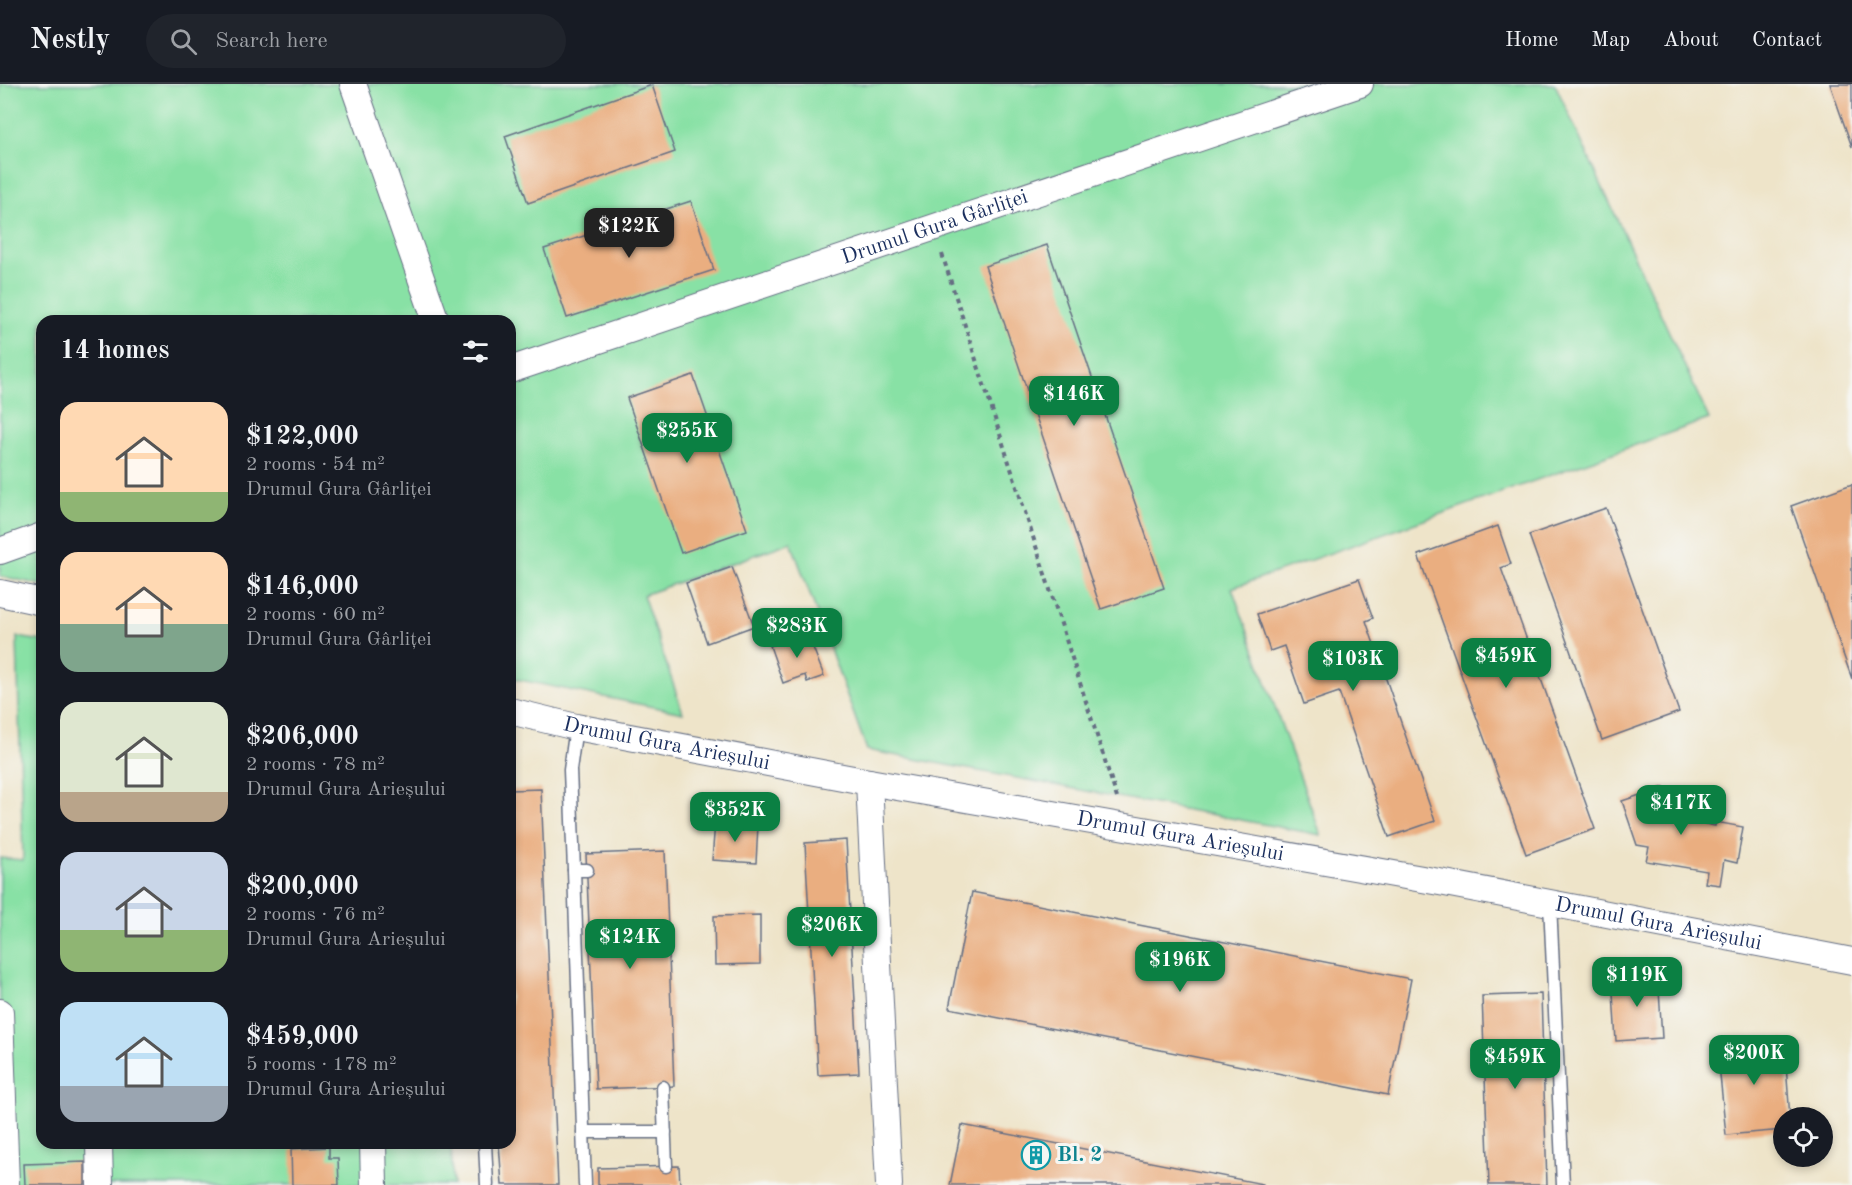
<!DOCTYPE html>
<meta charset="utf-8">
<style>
body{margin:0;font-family:"Old Standard TT",serif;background:#20242c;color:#f1f3f6;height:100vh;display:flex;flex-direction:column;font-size:22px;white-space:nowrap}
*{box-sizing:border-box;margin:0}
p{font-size:20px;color:#9ea1a6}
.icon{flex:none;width:33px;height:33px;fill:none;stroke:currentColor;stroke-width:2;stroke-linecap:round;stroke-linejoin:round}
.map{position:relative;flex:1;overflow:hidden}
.drawer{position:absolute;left:36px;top:231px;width:480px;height:834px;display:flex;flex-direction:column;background:#171b24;border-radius:18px;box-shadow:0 3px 9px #0003}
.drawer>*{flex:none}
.fabs{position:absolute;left:1773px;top:1023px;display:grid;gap:12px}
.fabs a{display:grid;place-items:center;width:60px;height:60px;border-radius:50%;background:#171b24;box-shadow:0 3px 9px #0003;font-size:30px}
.price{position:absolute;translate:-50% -51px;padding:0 14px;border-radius:12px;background:#0b8043;color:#fff;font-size:20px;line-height:39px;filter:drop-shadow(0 2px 3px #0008)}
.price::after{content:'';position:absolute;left:50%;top:36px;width:18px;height:14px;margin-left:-9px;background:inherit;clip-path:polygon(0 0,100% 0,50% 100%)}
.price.selected{background:#222;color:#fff}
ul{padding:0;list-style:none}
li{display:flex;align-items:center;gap:18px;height:150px;padding:0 24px}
li span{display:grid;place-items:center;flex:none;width:168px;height:120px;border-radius:18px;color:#555}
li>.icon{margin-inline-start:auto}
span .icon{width:72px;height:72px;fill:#fffc;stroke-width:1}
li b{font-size:26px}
h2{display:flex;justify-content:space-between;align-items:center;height:72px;padding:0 24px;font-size:26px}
header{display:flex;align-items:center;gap:36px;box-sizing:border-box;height:84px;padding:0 30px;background:#171b24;border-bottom:2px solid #363941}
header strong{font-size:28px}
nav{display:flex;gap:33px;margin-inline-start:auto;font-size:21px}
.search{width:420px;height:54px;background:#20242c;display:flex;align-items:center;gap:15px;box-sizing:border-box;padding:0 21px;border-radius:33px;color:#9ea1a6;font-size:22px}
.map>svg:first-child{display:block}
.green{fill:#88e1a5;stroke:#528882;stroke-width:1.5}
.building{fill:#eaae80}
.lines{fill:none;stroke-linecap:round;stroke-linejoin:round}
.service-casing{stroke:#656e83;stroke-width:15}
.minor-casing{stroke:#656e83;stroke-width:28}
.path{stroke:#656e83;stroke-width:4;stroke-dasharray:4.5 4.5;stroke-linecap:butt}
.service{stroke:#fff;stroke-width:12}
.minor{stroke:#fff;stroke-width:26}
.labels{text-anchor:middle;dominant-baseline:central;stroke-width:6;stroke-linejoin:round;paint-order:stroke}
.street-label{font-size:21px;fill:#1b2f5e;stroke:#f6f6f2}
.culture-label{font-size:21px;font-weight:bold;fill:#0d838f;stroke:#f6f6f2;text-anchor:start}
</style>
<header>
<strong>Nestly</strong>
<div class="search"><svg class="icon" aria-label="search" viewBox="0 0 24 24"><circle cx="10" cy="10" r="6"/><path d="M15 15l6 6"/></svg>Search here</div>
<nav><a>Home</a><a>Map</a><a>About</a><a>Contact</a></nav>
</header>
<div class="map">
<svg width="1852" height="1101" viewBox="0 0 1852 1101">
<rect width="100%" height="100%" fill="#f6f6f2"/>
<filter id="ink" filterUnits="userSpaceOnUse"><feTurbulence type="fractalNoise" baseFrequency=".0167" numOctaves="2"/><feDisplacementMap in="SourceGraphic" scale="12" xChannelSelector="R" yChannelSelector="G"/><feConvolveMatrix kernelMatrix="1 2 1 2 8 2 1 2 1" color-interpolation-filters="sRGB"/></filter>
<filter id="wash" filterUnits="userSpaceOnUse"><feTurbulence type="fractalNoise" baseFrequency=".008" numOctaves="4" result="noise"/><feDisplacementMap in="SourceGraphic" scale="24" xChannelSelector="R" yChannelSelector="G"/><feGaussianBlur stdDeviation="1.35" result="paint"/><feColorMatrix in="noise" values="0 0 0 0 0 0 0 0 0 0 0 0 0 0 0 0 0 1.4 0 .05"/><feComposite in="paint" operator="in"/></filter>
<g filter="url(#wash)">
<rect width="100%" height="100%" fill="#eee4c9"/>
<g class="green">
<path d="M 0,0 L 1555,0 L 1709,335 L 1232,504 L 1321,751 L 867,666 L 791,458 L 643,511 L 683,629 L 510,594 L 510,237 L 42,237 L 42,501 L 0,492 Z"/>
<path d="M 17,553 L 42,557 L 42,1059 L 451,1059 L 453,1101 L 0,1101 L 0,774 L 23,776 Z"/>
</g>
<g id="blocks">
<g class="building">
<path d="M 1830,0 L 1852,0 L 1852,63 Z"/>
<path d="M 652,1 L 675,68 L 528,119 L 505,52 Z"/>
<path d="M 691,117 L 714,186 L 567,234 L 544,165 Z"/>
<path d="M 1047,161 L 1164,504 L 1101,525 L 985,182 Z"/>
<path d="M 693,291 L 747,446 L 681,469 L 627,314 Z"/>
<path d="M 1852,400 L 1852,595 L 1791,422 Z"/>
<path d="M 1606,424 L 1679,628 L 1602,656 L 1529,451 Z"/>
<path d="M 1498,442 L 1511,480 L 1501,484 L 1595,745 L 1526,770 L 1418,471 Z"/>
<path d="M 732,483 L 754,542 L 707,559 L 686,499 Z"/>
<path d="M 1359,495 L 1373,534 L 1366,537 L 1435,737 L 1389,753 L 1339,608 L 1304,620 L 1284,562 L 1270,567 L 1257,530 Z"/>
<path d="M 807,548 L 824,592 L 807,598 L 805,591 L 783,599 L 770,562 Z"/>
<path d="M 1664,703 L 1673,731 L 1705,737 L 1705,740 L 1715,742 L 1716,738 L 1743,743 L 1737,779 L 1724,776 L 1720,801 L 1705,799 L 1707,787 L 1646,777 L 1649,763 L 1637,761 L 1622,717 Z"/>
<path d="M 541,705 L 558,1101 L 502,1101 L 499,1059 L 510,1059 L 510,706 Z"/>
<path d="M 715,738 L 758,741 L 756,779 L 712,776 Z"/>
<path d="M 846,756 L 859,989 L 818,991 L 805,759 Z"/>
<path d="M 665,767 L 674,1002 L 596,1005 L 586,770 Z"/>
<path d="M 972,808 L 1411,895 L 1388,1011 L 949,924 Z"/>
<path d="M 760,831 L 760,880 L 715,881 L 714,832 Z"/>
<path d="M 1658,890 L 1662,954 L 1616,957 L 1612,893 Z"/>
<path d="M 1541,910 L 1547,1101 L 1489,1101 L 1482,912 Z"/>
<path d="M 1784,955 L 1790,1034 L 1784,1034 L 1784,1046 L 1726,1051 L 1717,961 Z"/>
<path d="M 962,1041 L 1263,1100 L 1263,1101 L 950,1101 Z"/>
<path d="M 329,1063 L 329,1074 L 338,1074 L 339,1101 L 292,1101 L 291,1065 Z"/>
<path d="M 85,1078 L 85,1101 L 25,1101 L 24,1080 Z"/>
<path d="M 679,1082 L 680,1101 L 598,1101 L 598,1084 Z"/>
</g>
</g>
</g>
<g filter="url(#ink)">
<use href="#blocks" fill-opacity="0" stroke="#656e83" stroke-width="1.5"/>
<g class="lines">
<g class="service-casing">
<g id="service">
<path d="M 574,786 L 570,686 L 576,643"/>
<path d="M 1550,819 L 1563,1101"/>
<path d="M 663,1003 L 666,1082"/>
<path d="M 583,1048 L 665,1048"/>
<path d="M 485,1059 L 487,1101"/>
<path d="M 585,1101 L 574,786 L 587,786"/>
</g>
</g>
<g class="minor-casing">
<g id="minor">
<path d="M 353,0 L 436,237"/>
<path id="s1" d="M 510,286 L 1360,0"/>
<path d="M 0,467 L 42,452"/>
<path d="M 0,509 L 42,518"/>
<path id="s2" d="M 510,627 L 576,643 L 869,698 L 1445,799 L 1852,877"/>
<path d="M 869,698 L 889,1101"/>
<path d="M 0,928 L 6,1101"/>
<path d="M 99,1059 L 100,1101"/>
<path d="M 373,1059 L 374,1101"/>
</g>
</g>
<path class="path" d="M 942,170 L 1117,714"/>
<use href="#service" class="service"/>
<use href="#minor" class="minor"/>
</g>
</g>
<defs>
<g id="building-ring" transform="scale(1.5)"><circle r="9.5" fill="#f6f6f2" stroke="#0f9aa8" stroke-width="1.5"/><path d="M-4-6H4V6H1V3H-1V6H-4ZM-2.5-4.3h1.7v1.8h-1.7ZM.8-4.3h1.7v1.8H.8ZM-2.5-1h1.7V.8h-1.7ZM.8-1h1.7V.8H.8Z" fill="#0f9aa8"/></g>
</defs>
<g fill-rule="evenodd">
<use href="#building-ring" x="1036" y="1071"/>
</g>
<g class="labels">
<g class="street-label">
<text stroke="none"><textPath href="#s1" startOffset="448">Drumul Gura Gârliței</textPath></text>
<text stroke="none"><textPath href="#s2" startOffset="160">Drumul Gura Arieșului</textPath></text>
<text stroke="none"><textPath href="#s2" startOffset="682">Drumul Gura Arieșului</textPath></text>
<text stroke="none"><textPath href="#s2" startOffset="1168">Drumul Gura Arieșului</textPath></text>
</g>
<g class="culture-label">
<text x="1057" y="1071">Bl. 2</text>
</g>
</g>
</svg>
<div class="fabs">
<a><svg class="icon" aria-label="locate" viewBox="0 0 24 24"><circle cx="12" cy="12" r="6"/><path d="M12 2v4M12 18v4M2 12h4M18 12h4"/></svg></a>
</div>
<b class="price selected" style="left:629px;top:175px">$122K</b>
<b class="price" style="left:1074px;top:343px">$146K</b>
<b class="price" style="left:687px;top:380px">$255K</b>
<b class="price" style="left:797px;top:575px">$283K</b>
<b class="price" style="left:1506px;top:605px">$459K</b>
<b class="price" style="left:1353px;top:608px">$103K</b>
<b class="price" style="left:1681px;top:752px">$417K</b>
<b class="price" style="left:735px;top:759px">$352K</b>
<b class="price" style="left:832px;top:874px">$206K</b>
<b class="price" style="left:630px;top:886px">$124K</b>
<b class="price" style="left:1180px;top:909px">$196K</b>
<b class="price" style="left:1637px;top:924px">$119K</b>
<b class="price" style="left:1754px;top:1002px">$200K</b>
<b class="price" style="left:1515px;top:1006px">$459K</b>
<section class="drawer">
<h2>14 homes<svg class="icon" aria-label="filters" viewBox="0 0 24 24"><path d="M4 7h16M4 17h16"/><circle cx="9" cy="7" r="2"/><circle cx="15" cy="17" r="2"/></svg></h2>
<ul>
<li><span style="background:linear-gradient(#ffd9b3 75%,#8fb573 0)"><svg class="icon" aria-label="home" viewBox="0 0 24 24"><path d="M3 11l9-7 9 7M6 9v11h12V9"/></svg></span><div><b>$122,000</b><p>2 rooms · 54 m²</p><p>Drumul Gura Gârliței</p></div></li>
<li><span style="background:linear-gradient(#ffd9b3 60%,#7fa58c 0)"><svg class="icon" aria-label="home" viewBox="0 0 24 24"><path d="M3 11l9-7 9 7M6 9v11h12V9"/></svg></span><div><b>$146,000</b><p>2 rooms · 60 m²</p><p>Drumul Gura Gârliței</p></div></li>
<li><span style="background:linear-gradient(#dfe7d0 75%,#b9a48a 0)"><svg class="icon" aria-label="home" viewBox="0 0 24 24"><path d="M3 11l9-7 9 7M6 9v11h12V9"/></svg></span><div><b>$206,000</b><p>2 rooms · 78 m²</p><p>Drumul Gura Arieșului</p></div></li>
<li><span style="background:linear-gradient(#c9d6e8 65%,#8fb573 0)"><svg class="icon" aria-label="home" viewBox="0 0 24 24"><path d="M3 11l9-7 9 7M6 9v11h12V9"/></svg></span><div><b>$200,000</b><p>2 rooms · 76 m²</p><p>Drumul Gura Arieșului</p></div></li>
<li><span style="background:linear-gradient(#bfe0f5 70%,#9aa5b1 0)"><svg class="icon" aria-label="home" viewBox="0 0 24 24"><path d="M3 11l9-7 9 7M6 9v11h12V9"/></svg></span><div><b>$459,000</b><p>5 rooms · 178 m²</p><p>Drumul Gura Arieșului</p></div></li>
</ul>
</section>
</div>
